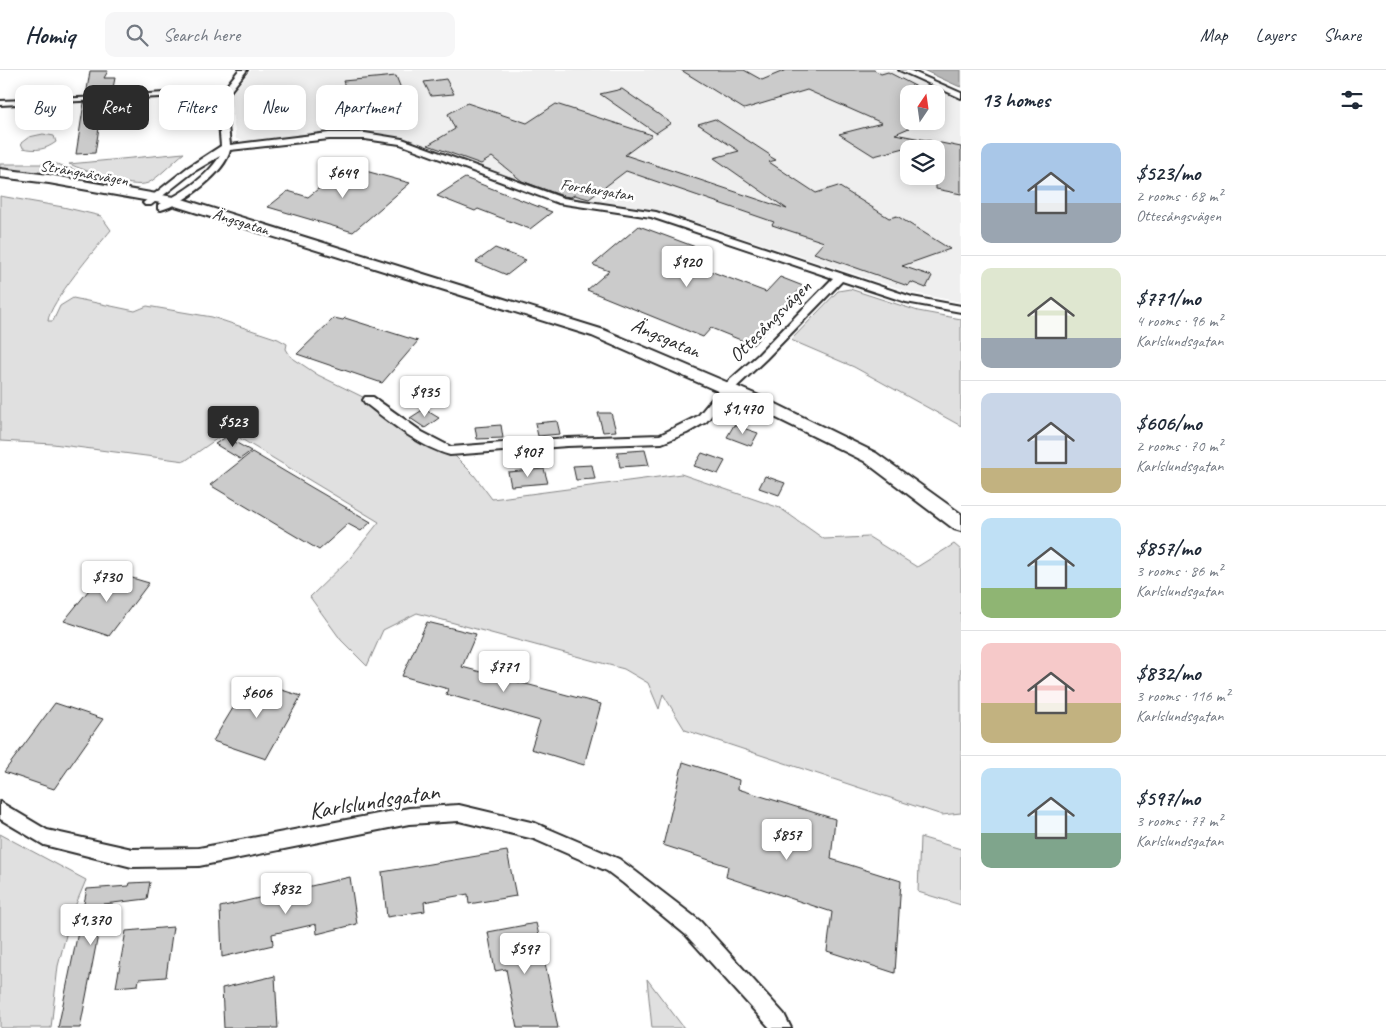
<!DOCTYPE html>
<meta charset="utf-8">
<style>
body{margin:0;font-family:Caveat,sans-serif;background:#f6f6f7;color:#1f2937;height:100vh;display:flex;flex-direction:column;font-size:19px;white-space:nowrap}
*{box-sizing:border-box;margin:0}
p{font-size:16px;color:#747a83}
.icon{flex:none;width:28px;height:28px;fill:none;stroke:currentColor;stroke-width:2;stroke-linecap:round;stroke-linejoin:round}
.map{position:relative;flex:1;overflow:hidden}
.panel{display:flex;flex-direction:column;background:#fff;width:425px}
.panel>*{flex:none}
.guide{position:absolute;left:15px;top:15px;width:475px;height:45px;display:flex;gap:10px}
.needle{width:32px;rotate:13deg}
.buttons{position:absolute;left:900px;top:15px;display:grid;gap:10px}
.buttons a{display:grid;place-items:center;width:45px;height:45px;border-radius:10px;background:#fff;box-shadow:0 2px 12px #0003;font-size:25px}
.price{position:absolute;translate:-50% -42px;padding:0 11px;border-radius:5px;background:#fff;color:#222;font-size:16px;line-height:32px;filter:drop-shadow(0 1px 2px #0008)}
.price::after{content:'';position:absolute;left:50%;top:30px;width:15px;height:11px;margin-left:-8px;background:inherit;clip-path:polygon(0 0,100% 0,50% 100%)}
.price.active{background:#2b2b2b;color:#fff}
ul{padding:0;list-style:none}
li{display:flex;align-items:center;gap:15px;height:125px;padding:0 20px}
li+li{border-top:1px solid #e0e1e3}
li span{display:grid;place-items:center;flex:none;width:140px;height:100px;border-radius:10px;color:#555}
li>.icon{margin-inline-start:auto}
span .icon{width:60px;height:60px;fill:#fffc;stroke-width:1}
li b{font-size:21px}
h2{display:flex;justify-content:space-between;align-items:center;height:60px;padding:0 20px;font-size:21px}
.pill{padding:0 18px;border-radius:10px;background:#fff;box-shadow:0 2px 12px #0003;font-size:18px;line-height:45px}
.pill.active{background:#2b2b2b;color:#fff}
header{display:flex;align-items:center;gap:30px;box-sizing:border-box;height:70px;padding:0 25px;background:#fff;border-bottom:1px solid #e0e1e3}
header strong{font-size:24px}
nav{display:flex;gap:28px;margin-inline-start:auto;font-size:18px}
.search{width:350px;height:45px;background:#f6f6f7;display:flex;align-items:center;gap:12px;box-sizing:border-box;padding:0 18px;border-radius:10px;color:#747a83;font-size:19px}
main{display:flex;flex:1;min-height:0}
.map>svg:first-child{display:block}
.built{fill:#efefef;fill-rule:evenodd}
.green{fill:#e0e0e0;stroke:#868686}
.water{fill:#b6b6b6;stroke:#7e7e7e}
.building{fill:#cbcbcb;stroke:#2b2b2b}
.lines{fill:none;stroke-linecap:round;stroke-linejoin:round}
.minor-casing{stroke:#2b2b2b;stroke-width:4}
.secondary-casing{stroke:#2b2b2b;stroke-width:4}
.minor{fill:#fff;fill-rule:evenodd}
.secondary{fill:#fff;fill-rule:evenodd}
.labels{text-anchor:middle;dominant-baseline:central;stroke-width:5;stroke-linejoin:round;paint-order:stroke}
.far-street-label{font-size:16px;fill:#2b2b2b;stroke:#fff}
.street-label{font-size:20px;fill:#2b2b2b;stroke:#fff}
.near-street-label{font-size:24px;fill:#2b2b2b;stroke:#fff}
</style>
<header>
<strong>Homiq</strong>
<div class="search"><svg class="icon" aria-label="search" viewBox="0 0 24 24"><circle cx="10" cy="10" r="6"/><path d="M15 15l6 6"/></svg>Search here</div>
<nav><a>Map</a><a>Layers</a><a>Share</a></nav>
</header>
<main>
<div class="map">
<svg width="961" height="958" viewBox="0 0 961 958">
<rect width="100%" height="100%" fill="#fff"/>
<filter id="ink" filterUnits="userSpaceOnUse"><feTurbulence type="fractalNoise" baseFrequency=".02" numOctaves="2"/><feDisplacementMap in="SourceGraphic" scale="10" xChannelSelector="R" yChannelSelector="G"/><feConvolveMatrix kernelMatrix="1 2 1 2 8 2 1 2 1" color-interpolation-filters="sRGB"/></filter>
<g filter="url(#ink)">
<path class="built" d="M 251,0 L 894,0 L 961,30 L 961,232 L 913,223 L 661,141 L 567,128 L 397,67 L 354,61 L 321,63 L 248,72 L 236,69 L 230,26 ZM 909,24 L 936,24 L 936,51 L 909,51 ZM 909,79 L 936,79 L 936,106 L 909,106 Z"/>
<g class="green">
<path d="M 43,64 L 54,66 L 56,72 C 45,80 36,81 23,78 L 21,73 L 29,67 Z"/>
<path d="M 184,83 C 175,90 157,109 148,113 C 131,120 85,100 69,94 Z"/>
<path d="M 0,94 L 57,94 L 120,114 L 0,99 Z"/>
<path d="M 0,126 L 63,137 L 101,146 L 111,160 C 98,176 49,233 48,251 L 53,251 L 60,236 L 73,228 L 135,241 L 147,236 L 212,247 L 278,269 L 287,274 L 286,279 L 291,287 L 318,305 L 369,330 L 450,381 L 474,405 L 492,429 L 681,404 L 780,438 L 824,469 L 869,467 L 917,497 L 954,474 L 961,480 L 961,743 L 942,745 L 685,660 L 663,624 L 659,639 L 648,613 L 624,599 L 417,543 L 383,560 L 367,596 L 341,570 L 310,527 L 351,487 L 379,452 L 228,361 L 185,391 L 53,374 L 0,371 Z"/>
<path d="M 850,219 L 918,241 L 961,249 L 961,356 L 854,297 L 791,270 L 838,221 Z"/>
<path d="M 0,764 L 86,810 L 71,846 L 58,896 L 51,958 L 0,958 Z"/>
<path d="M 920,767 L 961,779 L 961,835 L 918,822 Z"/>
<path d="M 647,909 L 684,958 L 652,958 Z"/>
</g>
<path class="water" d="M 923,0 L 961,0 L 961,17 L 958,16 Z"/>
<g class="building">
<path d="M 681,0 L 744,0 L 762,10 L 786,0 L 874,0 L 881,4 L 888,2 L 917,17 L 904,24 L 909,26 L 909,58 L 895,64 L 931,71 L 874,86 L 839,64 L 882,53 L 807,20 L 744,39 Z"/>
<path d="M 90,1 L 108,1 L 104,8 L 115,8 L 112,23 L 86,26 Z"/>
<path d="M 396,6 L 411,44 L 363,49 L 356,27 L 349,28 L 343,11 Z"/>
<path d="M 446,9 L 454,24 L 431,26 L 424,12 Z"/>
<path d="M 622,19 L 671,53 L 656,63 L 600,24 Z"/>
<path d="M 103,32 L 95,83 L 76,84 L 84,33 Z"/>
<path d="M 467,33 L 527,53 L 556,34 L 652,65 L 625,85 L 787,139 L 714,88 L 739,81 L 698,54 L 715,49 L 770,85 L 769,86 L 776,90 L 769,92 L 816,123 L 838,116 L 889,148 L 897,146 L 950,179 L 902,196 L 932,206 L 926,218 L 911,212 L 908,216 L 814,183 L 824,172 L 772,155 L 774,152 L 626,101 L 589,129 L 574,125 L 571,127 L 563,126 L 522,111 L 492,87 L 481,94 L 428,75 L 455,59 L 448,44 Z"/>
<path d="M 936,72 L 961,77 L 961,124 L 936,119 Z"/>
<path d="M 347,96 L 410,113 L 353,162 L 268,137 L 288,121 L 308,127 Z"/>
<path d="M 465,108 L 552,142 L 530,159 L 478,139 L 475,141 L 437,126 Z"/>
<path d="M 639,156 L 709,182 L 694,195 L 766,222 L 780,207 L 803,216 L 783,238 L 786,239 L 753,275 L 711,258 L 703,267 L 587,220 L 609,201 L 593,195 Z"/>
<path d="M 495,178 L 526,190 L 507,205 L 476,192 Z"/>
<path d="M 334,248 L 343,250 L 345,248 L 418,271 L 382,313 L 297,284 Z"/>
<path d="M 424,339 L 439,348 L 425,358 L 410,348 Z"/>
<path d="M 598,343 L 611,343 L 616,361 L 603,362 Z"/>
<path d="M 557,351 L 560,364 L 538,366 L 535,353 Z"/>
<path d="M 501,355 L 503,368 L 477,369 L 475,357 Z"/>
<path d="M 734,355 L 758,363 L 751,376 L 727,367 Z"/>
<path d="M 226,367 L 251,381 L 240,389 L 215,374 Z"/>
<path d="M 645,380 L 649,395 L 620,397 L 617,382 Z"/>
<path d="M 252,382 L 311,417 L 371,452 L 361,461 L 348,454 L 319,480 L 210,415 Z"/>
<path d="M 702,383 L 725,391 L 718,404 L 694,396 Z"/>
<path d="M 592,395 L 595,409 L 576,410 L 573,396 Z"/>
<path d="M 544,399 L 548,413 L 511,416 L 508,402 Z"/>
<path d="M 765,406 L 785,413 L 779,425 L 759,418 Z"/>
<path d="M 105,500 L 149,513 L 109,566 L 64,551 Z"/>
<path d="M 427,552 L 476,564 L 462,597 L 601,634 L 584,695 L 531,679 L 540,651 L 446,624 L 448,619 L 402,606 Z"/>
<path d="M 250,610 L 301,626 L 266,689 L 213,671 Z"/>
<path d="M 55,633 L 103,649 L 54,719 L 4,702 Z"/>
<path d="M 683,692 L 739,710 L 738,719 L 835,749 L 831,789 L 901,811 L 895,903 L 827,881 L 832,842 L 726,807 L 728,796 L 663,775 Z"/>
<path d="M 507,781 L 516,826 L 469,834 L 468,824 L 424,832 L 425,841 L 387,847 L 382,802 Z"/>
<path d="M 350,807 L 357,854 L 317,864 L 316,854 L 272,864 L 273,875 L 222,887 L 220,837 Z"/>
<path d="M 150,812 L 147,829 L 104,834 L 80,958 L 58,958 L 87,819 L 129,816 L 130,813 Z"/>
<path d="M 536,853 L 542,878 L 558,958 L 517,958 L 506,899 L 495,901 L 488,862 Z"/>
<path d="M 173,857 L 166,907 L 139,909 L 138,915 L 116,917 L 126,861 Z"/>
<path d="M 275,906 L 278,958 L 224,958 L 222,918 Z"/>
</g>
<g class="lines">
<g class="minor-casing">
<g id="minor">
<path d="M 239,0 L 247,0 L 225,28 L 230,75 L 329,63 L 365,63 L 402,69 L 563,128 L 656,142 L 912,227 L 961,236 L 961,242 L 906,232 L 842,211 L 766,289 L 731,322 L 706,352 L 687,363 L 662,373 L 567,376 L 450,385 C 418,376 391,353 365,333 L 363,330 L 365,327 L 373,327 L 422,362 L 451,377 L 567,368 L 660,365 L 698,346 L 723,316 L 758,285 L 833,208 L 651,147 L 558,133 L 400,74 L 365,69 L 329,69 L 230,80 C 225,103 183,134 161,140 L 158,139 L 158,135 C 181,124 206,108 220,86 L 193,102 L 151,135 L 145,135 L 143,133 L 187,98 L 221,76 L 217,28 L 220,24 L 0,35 L 0,31 L 104,27 L 224,19 Z"/>
<path d="M 899,0 L 909,0 L 961,23 L 961,28 Z"/>
<path d="M 0,732 L 47,760 L 132,779 L 199,778 L 409,738 L 459,735 L 535,753 L 619,789 L 635,801 L 700,851 L 784,944 L 791,958 L 770,958 L 686,865 L 623,813 L 607,801 L 534,769 L 459,751 L 409,754 L 199,796 L 132,797 L 44,775 L 0,749 Z"/>
</g>
</g>
<g class="secondary-casing">
<path id="secondary" d="M 0,99 L 49,105 L 179,128 L 604,260 L 764,328 L 876,383 L 961,444 L 961,461 L 954,459 L 864,391 L 752,336 L 592,266 L 172,135 L 49,113 L 0,107 Z"/>
</g>
<use href="#minor" class="minor"/>
<use href="#secondary" class="secondary"/>
</g>
</g>
<g class="labels">
<g class="far-street-label">
<text transform="translate(84 103) rotate(10)">Strängnäsvägen</text>
<text transform="translate(597 120) rotate(9)">Forskargatan</text>
<text transform="translate(241 152) rotate(17)">Ängsgatan</text>
</g>
<g class="street-label">
<text transform="translate(770 251) rotate(-45)">Ottesångsvägen</text>
<text transform="translate(666 268) rotate(23)">Ängsgatan</text>
</g>
<g class="near-street-label">
<text transform="translate(374 731) rotate(-9)">Karlslundsgatan</text>
</g>
</g>
</svg>
<div class="buttons">
<a><svg class="needle" viewBox="-14 -14 28 28"><path d="M0-13l5 13h-10z" fill="#e53935"/><path d="M0 13l5-13h-10z" fill="#747a83"/></svg></a>
<a><svg class="icon" aria-label="layers" viewBox="0 0 24 24"><path d="M12 4l9 5-9 5-9-5zM3 14l9 5 9-5"/></svg></a>
</div>
<b class="price" style="left:343px;top:129px">$649</b>
<b class="price" style="left:687px;top:218px">$920</b>
<b class="price" style="left:425px;top:348px">$935</b>
<b class="price" style="left:743px;top:365px">$1,470</b>
<b class="price active" style="left:233px;top:378px">$523</b>
<b class="price" style="left:528px;top:408px">$907</b>
<b class="price" style="left:107px;top:533px">$730</b>
<b class="price" style="left:504px;top:623px">$771</b>
<b class="price" style="left:257px;top:649px">$606</b>
<b class="price" style="left:787px;top:791px">$857</b>
<b class="price" style="left:286px;top:845px">$832</b>
<b class="price" style="left:91px;top:876px">$1,370</b>
<b class="price" style="left:525px;top:905px">$597</b>
<div class="guide">
<a class="pill">Buy</a>
<a class="pill active">Rent</a>
<a class="pill">Filters</a>
<a class="pill">New</a>
<a class="pill">Apartment</a>
</div>
</div>
<section class="panel">
<h2>13 homes<svg class="icon" aria-label="filters" viewBox="0 0 24 24"><path d="M4 7h16M4 17h16"/><circle cx="9" cy="7" r="2"/><circle cx="15" cy="17" r="2"/></svg></h2>
<ul>
<li><span style="background:linear-gradient(#a9c7e8 60%,#9aa5b1 0)"><svg class="icon" aria-label="home" viewBox="0 0 24 24"><path d="M3 11l9-7 9 7M6 9v11h12V9"/></svg></span><div><b>$523/mo</b><p>2 rooms · 68 m²</p><p>Ottesångsvägen</p></div></li>
<li><span style="background:linear-gradient(#dfe7d0 70%,#9aa5b1 0)"><svg class="icon" aria-label="home" viewBox="0 0 24 24"><path d="M3 11l9-7 9 7M6 9v11h12V9"/></svg></span><div><b>$771/mo</b><p>4 rooms · 96 m²</p><p>Karlslundsgatan</p></div></li>
<li><span style="background:linear-gradient(#c9d6e8 75%,#c2b280 0)"><svg class="icon" aria-label="home" viewBox="0 0 24 24"><path d="M3 11l9-7 9 7M6 9v11h12V9"/></svg></span><div><b>$606/mo</b><p>2 rooms · 70 m²</p><p>Karlslundsgatan</p></div></li>
<li><span style="background:linear-gradient(#bfe0f5 70%,#8fb573 0)"><svg class="icon" aria-label="home" viewBox="0 0 24 24"><path d="M3 11l9-7 9 7M6 9v11h12V9"/></svg></span><div><b>$857/mo</b><p>3 rooms · 86 m²</p><p>Karlslundsgatan</p></div></li>
<li><span style="background:linear-gradient(#f6c9c9 60%,#c2b280 0)"><svg class="icon" aria-label="home" viewBox="0 0 24 24"><path d="M3 11l9-7 9 7M6 9v11h12V9"/></svg></span><div><b>$832/mo</b><p>3 rooms · 116 m²</p><p>Karlslundsgatan</p></div></li>
<li><span style="background:linear-gradient(#bfe0f5 65%,#7fa58c 0)"><svg class="icon" aria-label="home" viewBox="0 0 24 24"><path d="M3 11l9-7 9 7M6 9v11h12V9"/></svg></span><div><b>$597/mo</b><p>3 rooms · 77 m²</p><p>Karlslundsgatan</p></div></li>
</ul>
</section>
</main>
